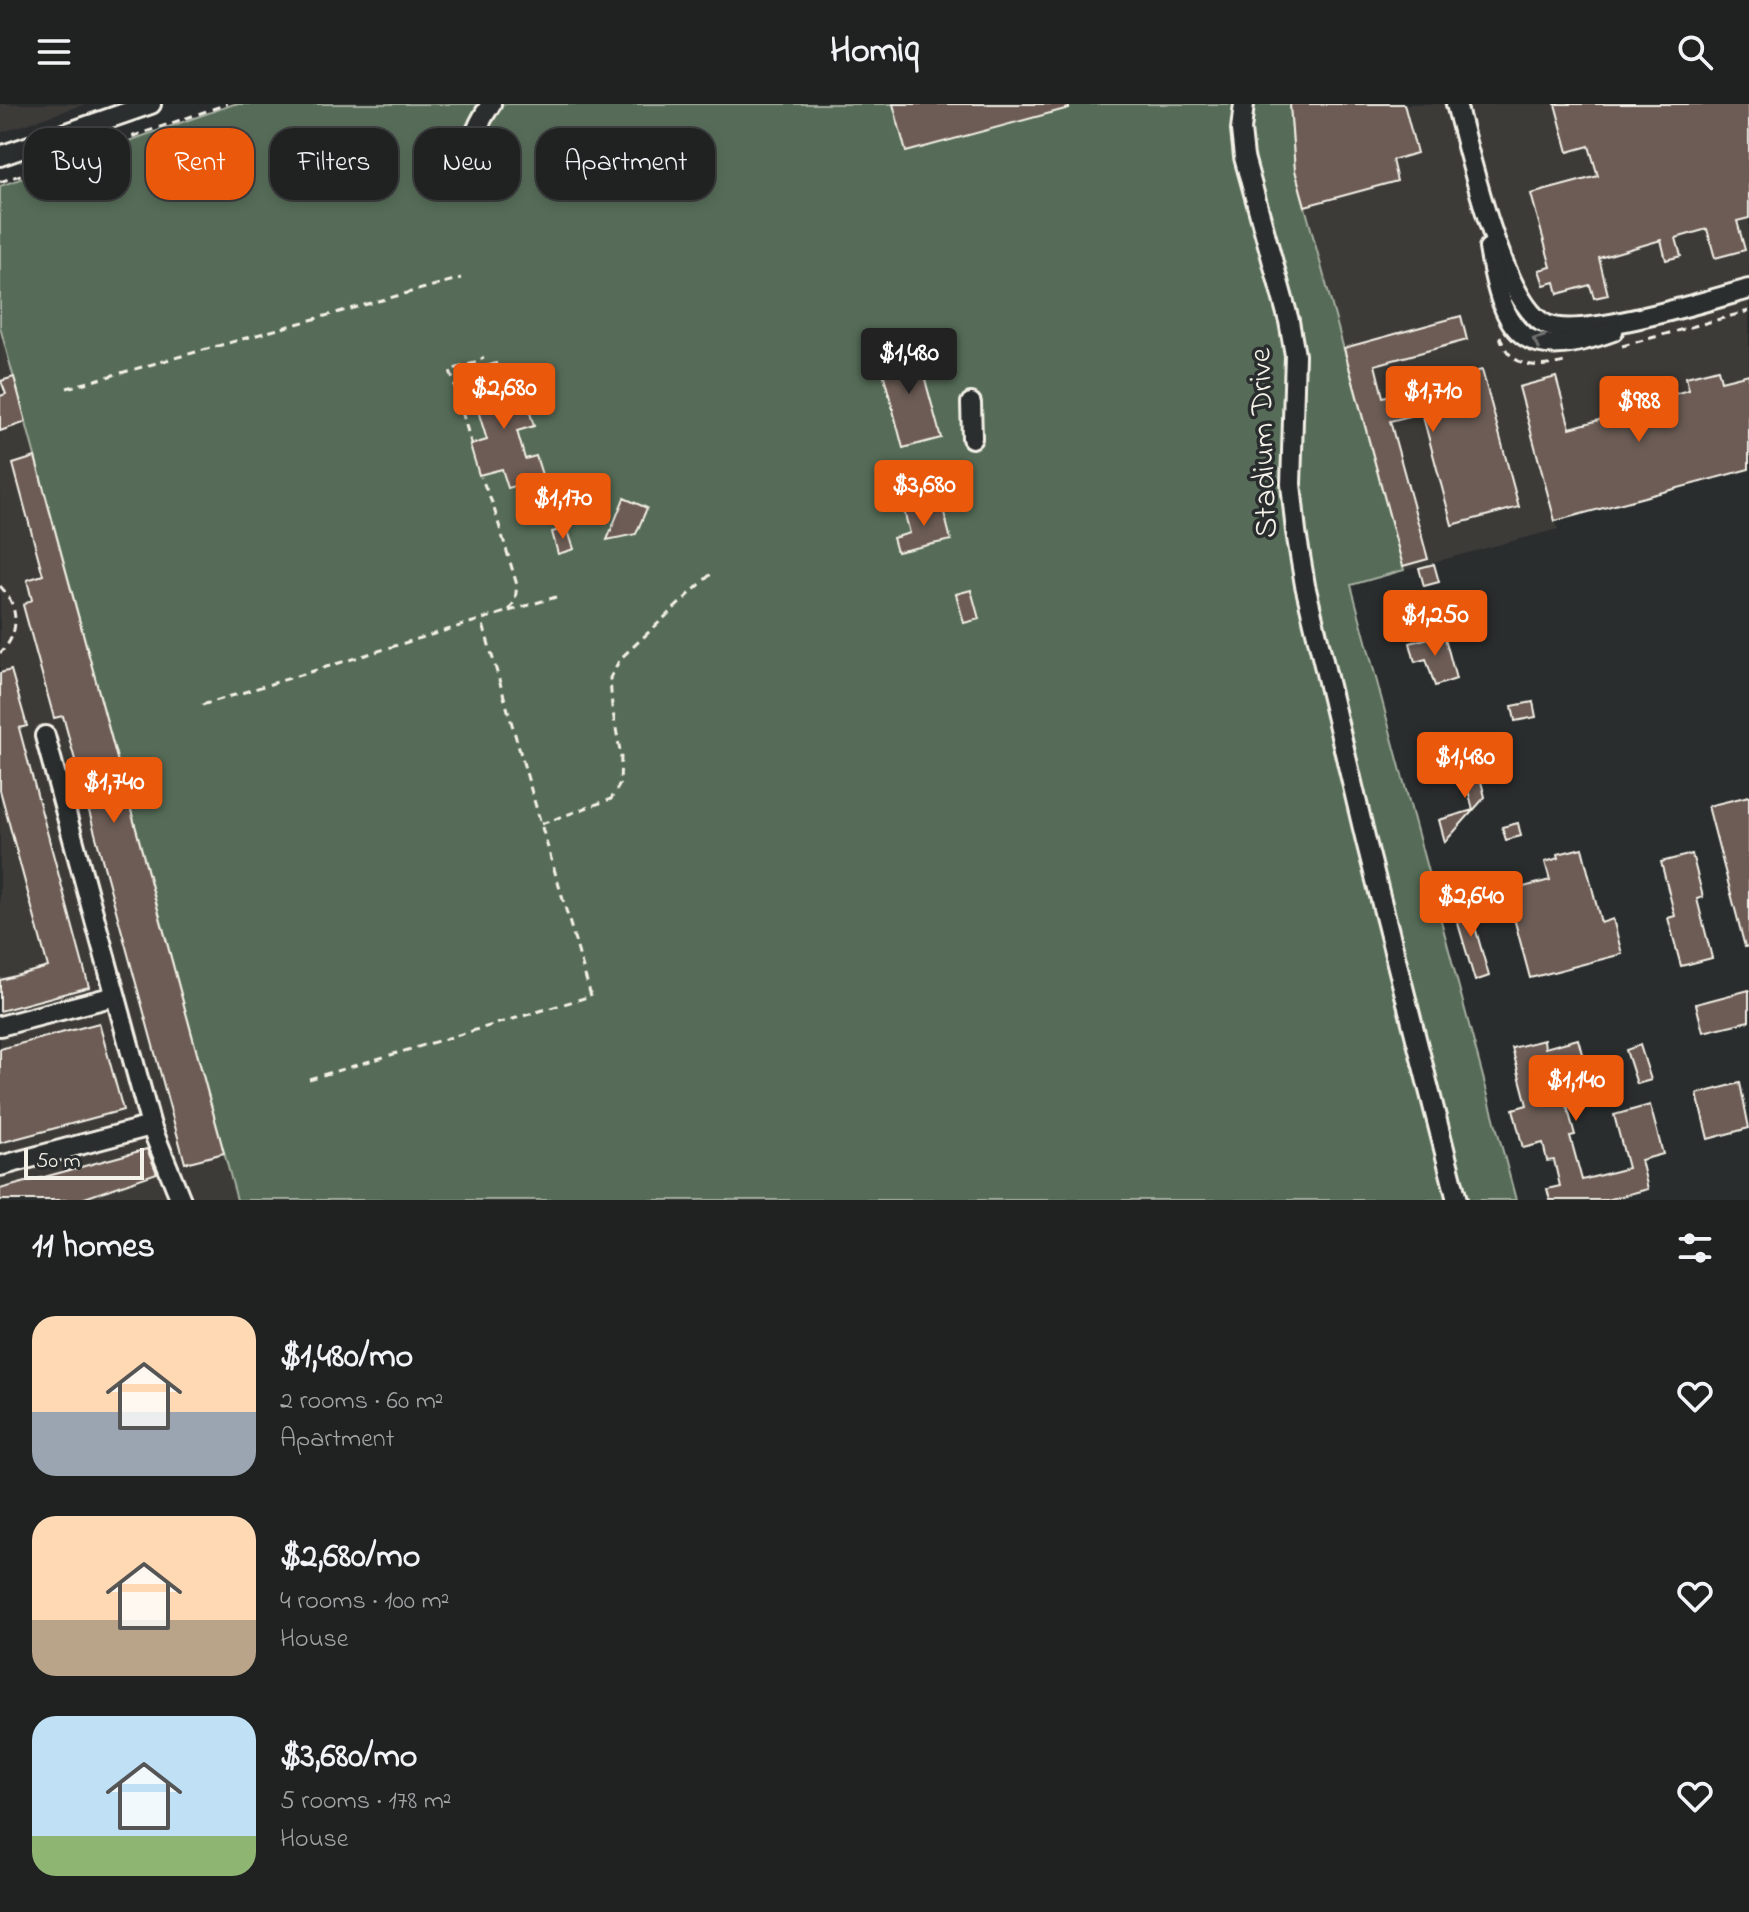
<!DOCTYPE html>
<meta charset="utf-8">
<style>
body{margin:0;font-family:"Indie Flower",sans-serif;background:#282a2a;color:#f1f3f6;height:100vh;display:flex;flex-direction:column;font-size:30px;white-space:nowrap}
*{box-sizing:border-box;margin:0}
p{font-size:26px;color:#a2a4a5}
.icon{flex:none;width:44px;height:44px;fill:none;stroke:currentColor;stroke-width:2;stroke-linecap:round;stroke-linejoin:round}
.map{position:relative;height:1096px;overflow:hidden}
.side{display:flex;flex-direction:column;background:#202222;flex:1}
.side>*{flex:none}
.banner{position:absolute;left:24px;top:24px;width:800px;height:72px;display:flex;gap:16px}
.scale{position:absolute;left:24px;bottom:20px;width:120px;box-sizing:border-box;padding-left:8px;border:4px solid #f4f1e8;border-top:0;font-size:22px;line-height:28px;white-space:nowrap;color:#f4f1e8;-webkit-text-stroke:6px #2a2d2e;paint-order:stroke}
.price{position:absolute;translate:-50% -68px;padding:0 18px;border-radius:8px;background:#ea580c;color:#fff;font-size:26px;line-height:52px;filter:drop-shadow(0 2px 4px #0008)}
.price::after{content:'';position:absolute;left:50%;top:48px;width:24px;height:18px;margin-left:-12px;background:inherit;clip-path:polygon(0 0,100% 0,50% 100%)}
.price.selected{background:#222;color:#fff}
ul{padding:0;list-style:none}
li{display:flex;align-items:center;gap:24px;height:200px;padding:0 32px}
li span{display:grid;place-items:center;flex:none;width:224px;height:160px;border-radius:24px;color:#555}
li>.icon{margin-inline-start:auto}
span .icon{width:96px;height:96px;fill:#fffc;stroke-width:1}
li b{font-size:34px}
h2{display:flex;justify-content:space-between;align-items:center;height:96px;padding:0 32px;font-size:34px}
.chip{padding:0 28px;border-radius:24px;background:#202222;box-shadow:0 4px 12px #0003,0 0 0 2px #3d3f40;font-size:28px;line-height:72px}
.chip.selected{background:#ea580c;color:#fff}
header{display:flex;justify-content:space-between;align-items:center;height:104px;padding:0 32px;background:#202222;font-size:36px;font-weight:800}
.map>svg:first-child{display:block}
.built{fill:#3e3b39}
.green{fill:#566c58;stroke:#a5aea0;stroke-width:2}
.building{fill:#6c5c54;stroke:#f4f1e8;stroke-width:2}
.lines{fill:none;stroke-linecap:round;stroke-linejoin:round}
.minor-casing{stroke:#f4f1e8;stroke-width:24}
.path{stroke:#f4f1e8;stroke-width:3;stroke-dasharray:8 6;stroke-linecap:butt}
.minor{stroke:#2a2d2e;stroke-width:18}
.oneway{stroke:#71726f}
.labels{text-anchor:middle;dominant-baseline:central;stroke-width:7;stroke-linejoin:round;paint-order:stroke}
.street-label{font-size:32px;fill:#f4f1e8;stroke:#2a2d2e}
</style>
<header><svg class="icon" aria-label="menu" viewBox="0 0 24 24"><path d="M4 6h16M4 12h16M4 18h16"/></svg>Homiq<svg class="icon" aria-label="search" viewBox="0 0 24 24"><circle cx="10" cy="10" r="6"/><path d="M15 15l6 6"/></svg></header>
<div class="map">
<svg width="1749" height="1096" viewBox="0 0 1749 1096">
<rect width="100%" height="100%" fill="#2a2d2e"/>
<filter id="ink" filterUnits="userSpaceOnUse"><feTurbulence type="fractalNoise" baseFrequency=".0125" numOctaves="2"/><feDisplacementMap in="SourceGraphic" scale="16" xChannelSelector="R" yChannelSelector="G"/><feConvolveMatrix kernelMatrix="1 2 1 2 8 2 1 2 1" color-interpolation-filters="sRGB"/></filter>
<g filter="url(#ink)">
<g class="built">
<path d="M 0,0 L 85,0 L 0,29 Z"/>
<path d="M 1290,0 L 1749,0 L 1749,365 L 1556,417 L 1558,425 L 1404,466 L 1295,66 Z"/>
<path d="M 0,223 L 26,318 L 237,1096 L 0,1096 Z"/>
</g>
<path class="green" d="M 234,0 L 1290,0 L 1295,66 L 1404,466 L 1351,481 L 1516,1096 L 237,1096 L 0,223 L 0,82 Z"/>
<g class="building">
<path d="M 893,0 L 1068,0 L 1069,4 L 906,48 Z"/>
<path d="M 1290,0 L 1404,0 L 1417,49 L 1392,56 L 1397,77 L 1305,102 L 1295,66 Z"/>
<path d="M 1555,0 L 1749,0 L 1749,114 L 1737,117 L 1745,146 L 1715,154 L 1707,125 L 1676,134 L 1681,152 L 1666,156 L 1661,136 L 1599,154 L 1608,191 L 1594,194 L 1590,181 L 1558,190 L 1555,178 L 1544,181 L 1539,166 L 1551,163 L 1531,90 L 1598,72 L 1589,42 L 1568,48 Z"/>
<path d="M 1461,212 L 1467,236 L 1375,261 L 1383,293 L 1482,266 L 1519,403 L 1452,421 L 1422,309 L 1390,317 L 1428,455 L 1403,462 L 1344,244 Z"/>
<path d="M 915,239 L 941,334 L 903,344 L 878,249 Z"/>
<path d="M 496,259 L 506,291 L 523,286 L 534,322 L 517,327 L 525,355 L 536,352 L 543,374 L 508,384 L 502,365 L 479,371 L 470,341 L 487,336 L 476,300 L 485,297 L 476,265 Z"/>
<path d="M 1718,265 L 1721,277 L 1749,270 L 1749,365 L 1555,417 L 1519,283 L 1556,273 L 1570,324 L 1672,296 L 1670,291 L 1689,286 L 1686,273 Z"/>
<path d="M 14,273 L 26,318 L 0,327 L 0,292 L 6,290 L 1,277 Z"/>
<path d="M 35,353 L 224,1049 L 185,1059 L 63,612 L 54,614 L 23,501 L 32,496 L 27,476 L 43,471 L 13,360 Z"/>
<path d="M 624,394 L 647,404 L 636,430 L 607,436 Z"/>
<path d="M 941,397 L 951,436 L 897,448 L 893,434 L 910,429 L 904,407 Z"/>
<path d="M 567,424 L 574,445 L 558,450 L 552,428 Z"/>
<path d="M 1434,460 L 1439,478 L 1424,482 L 1419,464 Z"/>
<path d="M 971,486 L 979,515 L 964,519 L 956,490 Z"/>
<path d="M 1444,530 L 1456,575 L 1435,582 L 1426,555 L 1415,558 L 1410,539 Z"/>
<path d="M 11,566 L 27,622 L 19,624 L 89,883 L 0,907 L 0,876 L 48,863 L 0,686 L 0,569 Z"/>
<path d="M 1533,598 L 1536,613 L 1515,617 L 1512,602 Z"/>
<path d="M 1476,658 L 1485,693 L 1445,738 L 1439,716 L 1473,706 L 1462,662 Z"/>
<path d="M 1749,692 L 1749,842 L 1745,843 L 1708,702 Z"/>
<path d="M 1518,719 L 1521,732 L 1506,736 L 1502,723 Z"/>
<path d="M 1582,744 L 1601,819 L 1613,815 L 1622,850 L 1530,874 L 1511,803 L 1501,805 L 1497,790 L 1550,776 L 1545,758 L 1559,754 L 1558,750 Z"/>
<path d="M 1692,750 L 1703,793 L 1697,795 L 1712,854 L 1681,862 L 1668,814 L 1675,812 L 1661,758 Z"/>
<path d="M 1467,795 L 1489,872 L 1475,877 L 1452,799 Z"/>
<path d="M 1749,886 L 1749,917 L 1703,928 L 1696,900 Z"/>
<path d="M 99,919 L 123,1006 L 0,1039 L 0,945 Z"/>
<path d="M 1578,935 L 1594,994 L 1567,1002 L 1575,1031 L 1570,1032 L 1582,1076 L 1628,1064 L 1614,1011 L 1650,1001 L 1663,1050 L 1641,1056 L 1648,1085 L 1607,1096 L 1550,1096 L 1547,1085 L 1560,1082 L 1554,1056 L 1547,1057 L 1543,1039 L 1523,1044 L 1513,1005 L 1527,1001 L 1512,944 L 1544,936 L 1545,944 Z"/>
<path d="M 1640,941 L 1651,976 L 1637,980 L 1626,946 Z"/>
<path d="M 1740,979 L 1749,1024 L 1708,1035 L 1697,990 Z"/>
<path d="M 147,1045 L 157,1069 L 79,1096 L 0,1096 L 0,1085 Z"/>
</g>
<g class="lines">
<g class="minor-casing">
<g id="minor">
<path d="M 1244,0 L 1241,26 L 1244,53 L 1289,217 L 1295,251 L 1291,380 L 1296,428 L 1305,481 L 1366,737 L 1457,1096"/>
<path d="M 1456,0 C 1469,47 1503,203 1547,221 C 1580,236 1710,196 1749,185"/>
<path d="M 0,52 L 151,0"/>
<path d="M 472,74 C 467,45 474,25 491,0"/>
<path d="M 1489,144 C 1504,232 1523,260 1613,227"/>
<path d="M 971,299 L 972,334"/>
<path d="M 45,632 L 151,1022 L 181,1096"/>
<path d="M 0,922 L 115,892"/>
<path d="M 0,1062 L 151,1022"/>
</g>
</g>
<g class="path">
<path d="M 0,78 L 227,0"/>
<path d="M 1500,232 C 1509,264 1537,265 1564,258"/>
<path d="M 1622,242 L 1749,207"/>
<path d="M 67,284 L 461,174"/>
<path d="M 472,342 L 450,266 L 478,258 L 484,253"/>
<path d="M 0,482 C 19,501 21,530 0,549"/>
<path d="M 509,507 L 556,493"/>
<path d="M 202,601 L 509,507 L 515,496 L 517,481 L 493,401 L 481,373"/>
<path d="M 541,720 L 611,695 L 620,680 L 621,652 L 612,603 L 610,574 L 620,555 L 711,470"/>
<path d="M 309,975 L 591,892 L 482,517"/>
</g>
<use href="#minor" class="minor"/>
</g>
<defs><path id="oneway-chevron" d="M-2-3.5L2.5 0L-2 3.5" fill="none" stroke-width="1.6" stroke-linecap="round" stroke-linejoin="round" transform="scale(2)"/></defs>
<use class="oneway" href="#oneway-chevron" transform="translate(1538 237) rotate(-159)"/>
</g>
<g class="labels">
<g class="street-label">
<text transform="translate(1265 339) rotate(-92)">Stadium Drive</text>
</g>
</g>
</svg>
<div class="scale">50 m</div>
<b class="price selected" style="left:909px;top:292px">$1,480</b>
<b class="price" style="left:504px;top:327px">$2,680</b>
<b class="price" style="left:1433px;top:330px">$1,710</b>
<b class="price" style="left:1639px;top:340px">$988</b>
<b class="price" style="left:924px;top:424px">$3,680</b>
<b class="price" style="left:563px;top:437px">$1,170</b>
<b class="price" style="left:1435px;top:554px">$1,250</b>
<b class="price" style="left:1465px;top:696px">$1,480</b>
<b class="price" style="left:114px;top:721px">$1,740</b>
<b class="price" style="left:1471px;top:835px">$2,640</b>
<b class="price" style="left:1576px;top:1019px">$1,140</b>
<div class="banner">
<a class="chip">Buy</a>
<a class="chip selected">Rent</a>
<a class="chip">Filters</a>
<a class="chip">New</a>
<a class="chip">Apartment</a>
</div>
</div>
<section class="side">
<h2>11 homes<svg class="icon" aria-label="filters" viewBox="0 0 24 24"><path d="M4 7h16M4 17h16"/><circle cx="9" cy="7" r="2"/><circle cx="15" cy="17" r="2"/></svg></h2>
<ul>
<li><span style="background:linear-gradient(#ffd9b3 60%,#9aa5b1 0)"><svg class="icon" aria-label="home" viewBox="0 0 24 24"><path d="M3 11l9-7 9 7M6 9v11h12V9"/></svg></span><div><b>$1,480/mo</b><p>2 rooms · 60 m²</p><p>Apartment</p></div><svg class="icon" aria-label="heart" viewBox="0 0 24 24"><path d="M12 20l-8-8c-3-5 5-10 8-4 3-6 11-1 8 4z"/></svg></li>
<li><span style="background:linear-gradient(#ffd9b3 65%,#b9a48a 0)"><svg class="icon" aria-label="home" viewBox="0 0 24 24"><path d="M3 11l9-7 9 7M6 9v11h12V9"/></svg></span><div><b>$2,680/mo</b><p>4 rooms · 100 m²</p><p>House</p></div><svg class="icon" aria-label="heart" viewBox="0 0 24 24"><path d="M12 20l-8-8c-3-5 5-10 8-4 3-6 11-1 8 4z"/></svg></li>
<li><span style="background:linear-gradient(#bfe0f5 75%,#8fb573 0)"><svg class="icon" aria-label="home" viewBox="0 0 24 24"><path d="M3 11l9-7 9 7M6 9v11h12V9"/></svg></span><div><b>$3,680/mo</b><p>5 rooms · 178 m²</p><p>House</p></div><svg class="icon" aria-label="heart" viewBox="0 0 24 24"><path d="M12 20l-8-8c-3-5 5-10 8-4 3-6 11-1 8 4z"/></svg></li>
</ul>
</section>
